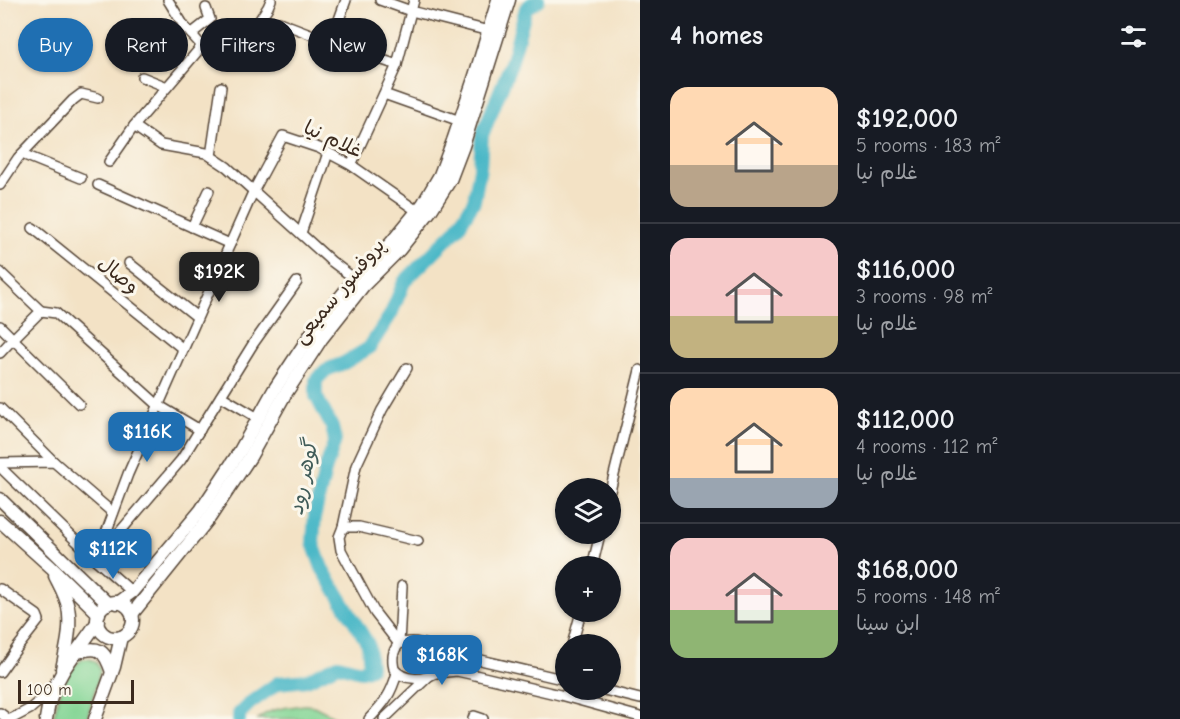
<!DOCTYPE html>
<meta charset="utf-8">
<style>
body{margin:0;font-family:"Comic Neue","Playpen Sans Arabic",sans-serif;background:#242831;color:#f1f3f6;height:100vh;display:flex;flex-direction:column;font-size:22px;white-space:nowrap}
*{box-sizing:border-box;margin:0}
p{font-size:20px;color:#9ea1a6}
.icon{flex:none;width:33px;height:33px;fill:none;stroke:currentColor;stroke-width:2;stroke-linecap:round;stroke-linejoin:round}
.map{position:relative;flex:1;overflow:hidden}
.panel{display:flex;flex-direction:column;background:#171b24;width:540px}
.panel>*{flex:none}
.top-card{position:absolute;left:18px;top:18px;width:531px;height:54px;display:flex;gap:12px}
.tools{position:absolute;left:555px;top:478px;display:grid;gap:12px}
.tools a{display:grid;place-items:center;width:66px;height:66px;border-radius:50%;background:#171b24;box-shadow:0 2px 4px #0004;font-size:30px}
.scale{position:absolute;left:18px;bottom:15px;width:116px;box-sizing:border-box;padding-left:6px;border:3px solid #3b2a1e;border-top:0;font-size:16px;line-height:21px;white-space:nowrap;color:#3b2a1e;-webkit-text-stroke:4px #fbf7ec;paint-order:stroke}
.price{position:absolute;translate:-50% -51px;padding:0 14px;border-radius:12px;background:#1f6fb2;color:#fff;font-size:20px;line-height:39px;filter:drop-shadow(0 2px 3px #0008)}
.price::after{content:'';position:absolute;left:50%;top:36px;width:18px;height:14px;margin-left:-9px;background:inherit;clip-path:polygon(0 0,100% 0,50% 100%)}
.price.selected{background:#222;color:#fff}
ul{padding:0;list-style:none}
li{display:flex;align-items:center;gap:18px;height:150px;padding:0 30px}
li+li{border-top:2px solid #363941}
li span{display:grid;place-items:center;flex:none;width:168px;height:120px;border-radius:18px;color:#555}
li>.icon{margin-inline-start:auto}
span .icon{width:72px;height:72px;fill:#fffc;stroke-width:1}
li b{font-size:26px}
h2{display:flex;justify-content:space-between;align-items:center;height:72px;padding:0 30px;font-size:26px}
.pill{padding:0 21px;border-radius:27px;background:#171b24;box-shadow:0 2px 4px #0004;font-size:21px;line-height:54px}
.pill.selected{background:#1f6fb2;color:#fff}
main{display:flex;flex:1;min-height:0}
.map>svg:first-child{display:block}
.green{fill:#84d595;stroke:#60805a;stroke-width:1.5}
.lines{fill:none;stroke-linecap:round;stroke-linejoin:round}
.river{stroke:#4bb8c7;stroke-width:14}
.minor-casing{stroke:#574637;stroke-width:12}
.major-casing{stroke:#574637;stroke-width:15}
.minor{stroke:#fff;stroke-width:9}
.major{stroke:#fff;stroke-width:12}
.labels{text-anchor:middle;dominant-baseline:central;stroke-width:6;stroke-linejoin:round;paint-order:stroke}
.street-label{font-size:20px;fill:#3b2a1e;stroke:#fbf7ec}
.water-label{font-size:21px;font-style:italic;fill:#415c59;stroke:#fbf7ec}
</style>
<main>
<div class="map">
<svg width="640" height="719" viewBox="0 0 640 719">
<rect width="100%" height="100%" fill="#fbf7ec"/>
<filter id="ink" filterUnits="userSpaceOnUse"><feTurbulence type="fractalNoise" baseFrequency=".0167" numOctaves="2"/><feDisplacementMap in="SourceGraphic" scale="12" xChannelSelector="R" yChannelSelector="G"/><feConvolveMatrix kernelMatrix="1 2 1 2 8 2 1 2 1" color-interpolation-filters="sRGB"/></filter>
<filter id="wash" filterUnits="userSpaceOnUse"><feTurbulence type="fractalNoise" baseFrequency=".008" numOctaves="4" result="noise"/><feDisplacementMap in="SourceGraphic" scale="24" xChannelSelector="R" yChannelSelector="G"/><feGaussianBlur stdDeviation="1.35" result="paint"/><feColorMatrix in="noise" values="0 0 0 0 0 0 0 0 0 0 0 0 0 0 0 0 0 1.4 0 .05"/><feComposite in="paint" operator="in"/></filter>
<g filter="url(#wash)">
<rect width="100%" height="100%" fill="#f3e2c5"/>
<g class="green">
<path d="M 83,659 C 92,658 98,662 100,671 L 87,719 L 53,719 C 57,701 66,668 83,659 Z"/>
<path d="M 305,705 L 314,706 L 339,719 L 258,719 C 269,708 290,707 305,705 Z"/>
</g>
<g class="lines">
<path class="river" d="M 239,719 L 239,714 L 250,703 L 278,683 L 307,680 L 338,665 L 361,671 L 370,668 L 368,644 L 322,568 L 313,543 L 315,514 L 325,471 L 335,440 L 332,427 L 316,396 L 316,380 L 326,370 L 344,363 L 369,348 L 391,314 L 404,282 L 457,229 L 474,201 L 480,168 L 482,135 L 511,64 L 526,8 L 538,0"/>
</g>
</g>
<g filter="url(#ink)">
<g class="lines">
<g class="minor-casing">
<g id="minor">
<path d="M 380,0 L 411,11 L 489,31"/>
<path d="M 279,22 L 331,42 L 397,65"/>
<path d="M 191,34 L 210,19 L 206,8"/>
<path d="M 331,42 L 346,0"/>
<path d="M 240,62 L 248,38 L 268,7 L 271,0"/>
<path d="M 142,77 L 167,87"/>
<path d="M 384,94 L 460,121"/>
<path d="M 134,126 L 161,145 L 206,153 L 227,167 L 331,261 L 355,279"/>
<path d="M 22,154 L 81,178"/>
<path d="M 211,156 L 221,87"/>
<path d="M 109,162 L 134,126 L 202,46 L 184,26 L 168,0"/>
<path d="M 351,165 L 397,65 L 414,0"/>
<path d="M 0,185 L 18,158 L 73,100 L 81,94 L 98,98"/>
<path d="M 98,185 L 230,244"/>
<path d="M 192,227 L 209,191"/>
<path d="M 33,228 L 183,349"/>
<path d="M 301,233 L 328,153"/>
<path d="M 129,263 L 197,317"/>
<path d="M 0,272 L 41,311 L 13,339 L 79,404"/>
<path d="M 41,311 L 56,313 L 158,405 L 200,430"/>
<path d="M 0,326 L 13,339 L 0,353"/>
<path d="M 221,396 L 258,418"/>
<path d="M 0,408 L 54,462"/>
<path d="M 0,463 L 54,462 L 113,513"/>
<path d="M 0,467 L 96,560 L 181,460 L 253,344 L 297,282"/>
<path d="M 610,491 L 640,370"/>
<path d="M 343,527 L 356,466 L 382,410 L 407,368"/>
<path d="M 592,567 L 600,534"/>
<path d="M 0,589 L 37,615 L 39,620 L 17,648 L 0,672"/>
<path d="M 132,592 L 96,560 L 128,474 L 254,190 L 283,136 L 319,148 L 351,165 L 417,211"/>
<path d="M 399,644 L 375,613 L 341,550 L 339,537 L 343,527 L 359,527 L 418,541"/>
<path d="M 399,644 C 411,640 420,642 431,647 C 470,663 414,694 394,669 C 392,659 392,651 399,644 L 402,586"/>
<path d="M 572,645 L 581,612"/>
<path d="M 438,650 L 566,680"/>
<path d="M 436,673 L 457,671 L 475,675 L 560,695 L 640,717"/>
<path d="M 604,690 L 640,699"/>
<path d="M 0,713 L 8,719"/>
<path d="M 11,719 L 30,709 L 52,690"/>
<path d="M 369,719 C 384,703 391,695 397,673"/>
<path d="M 384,719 L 429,676"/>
<path d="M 473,719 L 474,716 L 483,719"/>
</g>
</g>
<g class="major-casing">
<g id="major">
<path d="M 0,499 L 108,604"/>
<path d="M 0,521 L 51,567 L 99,614"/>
<path d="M 55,576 C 60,586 66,596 68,607 C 72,628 66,649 62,669"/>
<circle cx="115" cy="620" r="18"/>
<path d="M 117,603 L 132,592 L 201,510 L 240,451 L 274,390 L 313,331 L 355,279 L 391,243 L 423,204 L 440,175 L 453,141 L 475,76 L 498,0"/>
<path d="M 132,614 L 210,517 L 250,457 L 284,396 L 322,338 L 363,286 L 399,250 L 431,210 L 450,180 L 463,146 L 509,0"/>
<path d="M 75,653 C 99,645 104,649 112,672"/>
<path d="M 46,719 C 48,704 54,686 62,673 C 72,655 87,639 98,621"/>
<path d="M 95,719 L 114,667 L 121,637"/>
</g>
</g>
<use href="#minor" class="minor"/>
<use href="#major" class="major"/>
</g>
</g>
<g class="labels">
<g class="street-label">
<text transform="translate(333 139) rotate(25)">غلام نیا</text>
<text transform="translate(119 275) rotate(39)">وصال</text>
<text transform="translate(339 291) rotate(-50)">پروفسور سمیعی</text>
</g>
<g class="water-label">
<text transform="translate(303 478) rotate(-78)">گوهر رود</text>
</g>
</g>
</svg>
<div class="tools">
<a><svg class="icon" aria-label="layers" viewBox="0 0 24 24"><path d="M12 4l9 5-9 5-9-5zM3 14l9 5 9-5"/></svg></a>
<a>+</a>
<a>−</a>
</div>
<div class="scale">100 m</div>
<b class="price selected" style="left:219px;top:303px">$192K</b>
<b class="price" style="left:147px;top:463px">$116K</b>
<b class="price" style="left:113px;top:580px">$112K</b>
<b class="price" style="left:442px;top:686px">$168K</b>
<div class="top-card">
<a class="pill selected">Buy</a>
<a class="pill">Rent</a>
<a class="pill">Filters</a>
<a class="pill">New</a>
</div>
</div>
<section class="panel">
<h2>4 homes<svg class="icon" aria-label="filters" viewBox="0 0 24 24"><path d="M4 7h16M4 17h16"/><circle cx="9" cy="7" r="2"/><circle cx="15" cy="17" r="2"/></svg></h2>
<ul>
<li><span style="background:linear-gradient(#ffd9b3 65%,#b9a48a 0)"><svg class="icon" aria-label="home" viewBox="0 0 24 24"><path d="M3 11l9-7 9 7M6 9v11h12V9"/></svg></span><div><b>$192,000</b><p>5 rooms · 183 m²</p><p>غلام نیا</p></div></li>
<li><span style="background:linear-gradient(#f6c9c9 65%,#c2b280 0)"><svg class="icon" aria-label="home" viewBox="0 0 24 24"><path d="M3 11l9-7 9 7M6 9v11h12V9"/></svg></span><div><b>$116,000</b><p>3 rooms · 98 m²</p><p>غلام نیا</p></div></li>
<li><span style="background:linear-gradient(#ffd9b3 75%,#9aa5b1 0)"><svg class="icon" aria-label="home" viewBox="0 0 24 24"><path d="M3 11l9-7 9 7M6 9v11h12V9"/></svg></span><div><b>$112,000</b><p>4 rooms · 112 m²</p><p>غلام نیا</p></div></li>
<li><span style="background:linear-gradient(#f6c9c9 60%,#8fb573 0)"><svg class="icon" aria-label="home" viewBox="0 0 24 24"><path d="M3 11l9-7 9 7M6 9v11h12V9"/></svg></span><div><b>$168,000</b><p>5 rooms · 148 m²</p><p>ابن سینا</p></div></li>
</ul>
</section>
</main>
